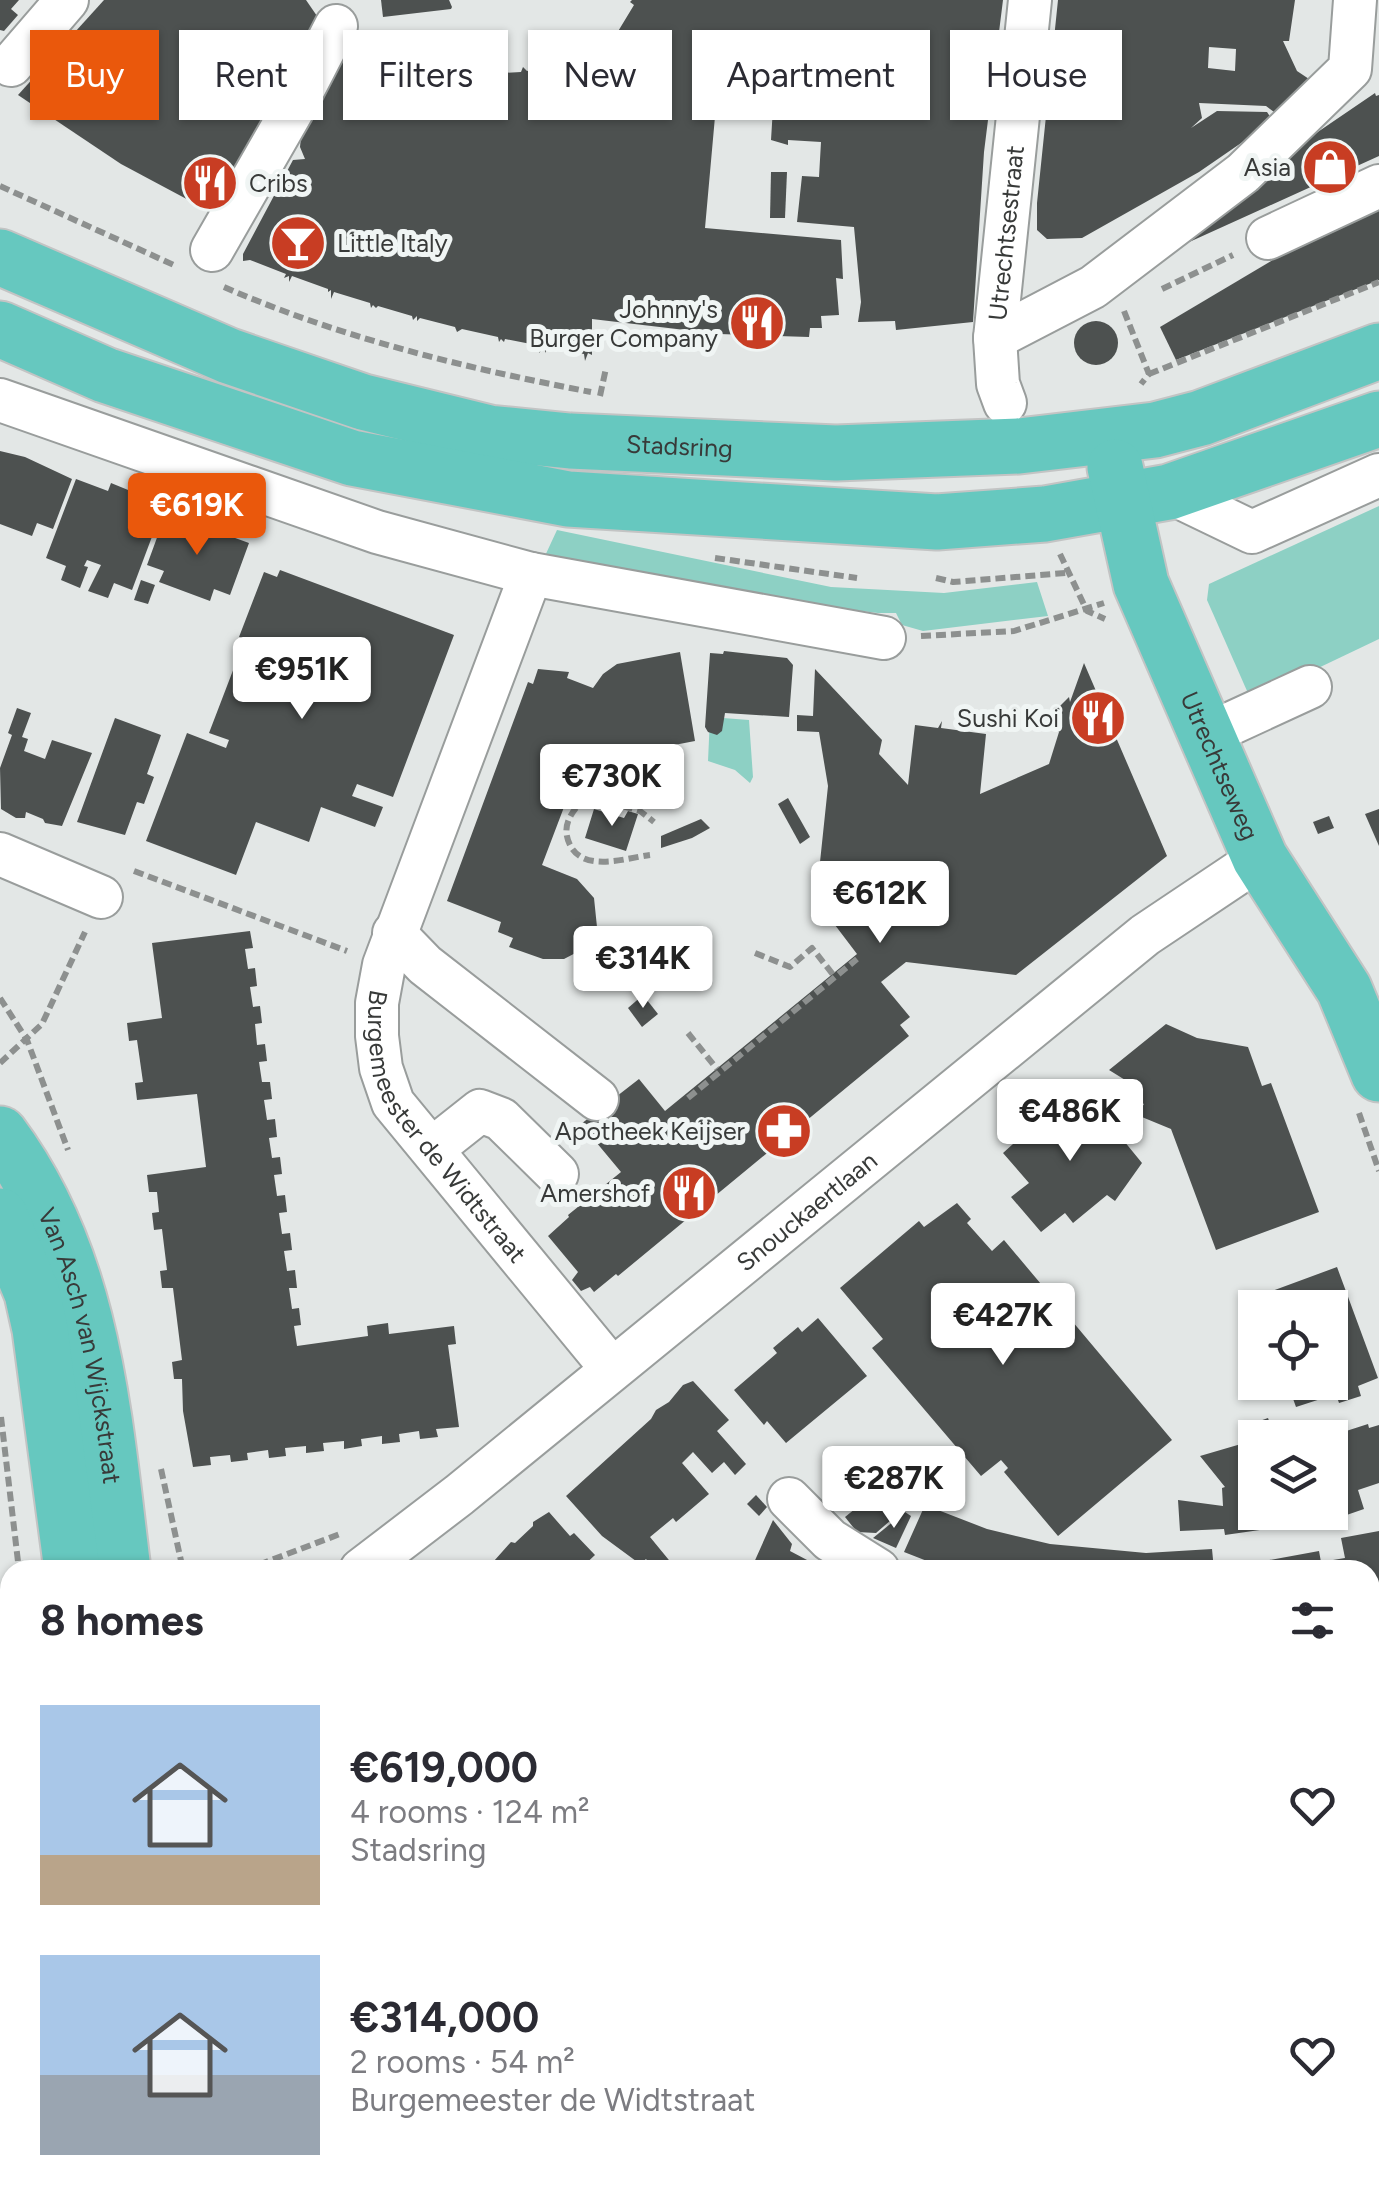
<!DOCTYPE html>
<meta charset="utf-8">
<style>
body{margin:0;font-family:Figtree,sans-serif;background:#f7f7f7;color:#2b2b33;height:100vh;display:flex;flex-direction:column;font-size:38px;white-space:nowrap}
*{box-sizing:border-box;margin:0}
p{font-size:32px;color:#7c7c81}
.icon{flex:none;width:55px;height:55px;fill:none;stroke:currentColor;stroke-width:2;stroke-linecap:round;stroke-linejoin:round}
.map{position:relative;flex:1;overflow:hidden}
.sheet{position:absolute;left:0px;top:1560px;width:1380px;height:640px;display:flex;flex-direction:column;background:#fff;border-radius:30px 30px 0 0;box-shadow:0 2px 8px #0004}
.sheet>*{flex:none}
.guide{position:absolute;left:30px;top:30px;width:1320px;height:90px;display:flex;gap:20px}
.controls{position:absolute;left:1238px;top:1290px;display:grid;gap:20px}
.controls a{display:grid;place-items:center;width:110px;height:110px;border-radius:0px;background:#fff;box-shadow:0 2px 8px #0004;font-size:50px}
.price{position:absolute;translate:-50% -85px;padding:0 22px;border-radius:10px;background:#fff;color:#222;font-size:32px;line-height:65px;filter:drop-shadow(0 2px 5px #0008)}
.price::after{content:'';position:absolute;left:50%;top:60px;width:30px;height:22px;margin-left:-15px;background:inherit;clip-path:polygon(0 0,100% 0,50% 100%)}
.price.on{background:#ea580c;color:#fff}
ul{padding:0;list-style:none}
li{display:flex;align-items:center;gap:30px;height:250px;padding:0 40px}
li span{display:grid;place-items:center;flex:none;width:280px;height:200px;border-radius:0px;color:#555}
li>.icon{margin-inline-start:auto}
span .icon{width:120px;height:120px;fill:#fffc;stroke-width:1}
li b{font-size:42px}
h2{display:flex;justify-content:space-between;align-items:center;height:120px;padding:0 40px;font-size:42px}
.tag{padding:0 35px;border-radius:0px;background:#fff;box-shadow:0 2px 8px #0004;font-size:35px;line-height:90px}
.tag.on{background:#ea580c;color:#fff}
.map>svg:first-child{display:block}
.green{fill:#8dd0c4}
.building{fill:#4d5150;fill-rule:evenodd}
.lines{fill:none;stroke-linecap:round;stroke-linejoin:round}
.minor-casing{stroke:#999d9c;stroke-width:46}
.major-casing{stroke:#c3c4c4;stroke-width:59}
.path{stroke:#8d908f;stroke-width:6;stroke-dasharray:10 5;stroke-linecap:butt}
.minor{stroke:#fff;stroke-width:42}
.major{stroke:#66c8bf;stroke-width:55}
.labels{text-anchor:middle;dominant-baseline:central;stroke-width:10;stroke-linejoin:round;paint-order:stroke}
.poi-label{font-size:25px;fill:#383a39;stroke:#f0f5f4;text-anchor:end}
.street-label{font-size:25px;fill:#383a39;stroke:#f0f5f4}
</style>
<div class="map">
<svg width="1379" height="2200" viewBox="0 0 1379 2200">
<rect width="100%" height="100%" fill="#e3e7e6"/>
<g class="green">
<path d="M 1379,506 L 1379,639 L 1251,700 L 1207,600 L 1209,584 Z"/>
<path d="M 557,530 L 831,587 L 944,593 L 1037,582 L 1048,616 L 923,631 L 902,625 L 896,613 L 878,613 L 715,593 L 544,558 Z"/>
<path d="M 710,717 L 749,720 L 753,777 L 750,783 L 735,770 L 708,761 Z"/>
</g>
<g class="building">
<path d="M 0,0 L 19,0 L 11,9 L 18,15 L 4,31 L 0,30 Z"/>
<path d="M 104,0 L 306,0 L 317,16 L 285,102 L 216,212 L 209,211 L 121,164 L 18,95 Z"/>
<path d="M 381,0 L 449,0 L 452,7 L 451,9 L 383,17 Z"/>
<path d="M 632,0 L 1003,0 L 984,152 L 973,322 L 896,330 L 895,321 L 858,322 L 861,302 L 854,227 L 797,222 L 802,176 L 819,177 L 821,142 L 788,140 L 788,145 L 771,140 L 775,75 L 837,82 L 837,72 L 824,72 L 824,48 L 791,46 L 789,70 L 769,68 L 769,75 L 719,72 L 705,228 L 841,240 L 843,279 L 836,278 L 839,315 L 821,316 L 822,328 L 810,328 L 809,337 L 719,334 L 592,319 L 592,355 L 588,353 L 585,361 L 584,354 L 548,347 L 545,353 L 545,347 L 539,353 L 541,346 L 505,339 L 504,342 L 501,339 L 499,342 L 498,337 L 462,329 L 457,332 L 455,327 L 420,318 L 417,321 L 417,316 L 413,320 L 412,316 L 378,306 L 376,308 L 373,305 L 371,308 L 370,303 L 334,292 L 331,299 L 331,290 L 328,292 L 328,289 L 292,276 L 289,282 L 289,276 L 284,278 L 286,274 L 250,260 L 243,261 L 243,254 L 293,160 L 305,159 L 300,147 L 301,137 L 353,41 L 356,40 L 358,44 L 393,59 L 397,56 L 399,61 L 435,69 L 439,65 L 441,70 L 477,74 L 481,69 L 484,74 L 521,72 L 523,67 L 527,71 L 564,63 L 566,58 L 570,61 L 609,42 L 609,37 L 614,38 L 634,5 L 630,2 Z"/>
<path d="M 1058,0 L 1295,0 L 1289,41 L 1283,41 L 1297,71 L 1309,79 L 1282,118 L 1266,106 L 1199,103 L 1202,118 L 1191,128 L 1217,111 L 1267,112 L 1273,121 L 1199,172 L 1082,238 L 1047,239 L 1037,230 L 1037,203 ZM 1209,47 L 1236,49 L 1235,71 L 1208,68 Z"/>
<path d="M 1375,93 L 1376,96 L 1379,95 L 1379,156 L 1176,248 L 1284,155 Z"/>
<path d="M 771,172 L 787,172 L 785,218 L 770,218 Z"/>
<path d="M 1379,203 L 1379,280 L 1176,360 L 1160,327 L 1276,258 Z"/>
<circle cx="1096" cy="343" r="22"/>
<path d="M 0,451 L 25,457 L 72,479 L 53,529 L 37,523 L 32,536 L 0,524 Z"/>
<path d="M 76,479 L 108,491 L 111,483 L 133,492 L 130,499 L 162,510 L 132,590 L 114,583 L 108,598 L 88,591 L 101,565 L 87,560 L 84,566 L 88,567 L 80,588 L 61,580 L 66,566 L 46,558 Z"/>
<path d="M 166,513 L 249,543 L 230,595 L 214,589 L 210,601 L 159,582 L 164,571 L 147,565 Z"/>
<path d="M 280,570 L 454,635 L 393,797 L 357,784 L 352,796 L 383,807 L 375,827 L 321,807 L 309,842 L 256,822 L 236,875 L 146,841 L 187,733 L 226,748 L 229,740 L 209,733 L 245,639 L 239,637 L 264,572 L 277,577 Z"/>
<path d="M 141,580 L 155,585 L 148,604 L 134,600 Z"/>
<path d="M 724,651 L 787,658 L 793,665 L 789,717 L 725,713 L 722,731 L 717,735 L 708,732 L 705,727 L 710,653 L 723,654 Z"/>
<path d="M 680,652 L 695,741 L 669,746 L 668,759 L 603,752 L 601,767 L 580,765 L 542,865 L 577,879 L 594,898 L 597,927 L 587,947 L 564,959 L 543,959 L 509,947 L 513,938 L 498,932 L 501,922 L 447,901 L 528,682 L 533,684 L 538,669 L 569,672 L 567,678 L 593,688 L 603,674 L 617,664 Z"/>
<path d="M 1084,663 L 1167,856 L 1016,975 L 906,962 L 881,982 L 910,1017 L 900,1025 L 909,1036 L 618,1276 L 616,1274 L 594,1292 L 590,1287 L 581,1291 L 572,1280 L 578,1272 L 548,1236 L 569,1217 L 568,1215 L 621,1172 L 581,1124 L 639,1079 L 665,1111 L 857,954 L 816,900 L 828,786 L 819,732 L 797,731 L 797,715 L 813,716 L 815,669 L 882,740 L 879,754 L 908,785 L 915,725 L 938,728 L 942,721 L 941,728 L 986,734 L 980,794 L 1049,764 L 1059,732 L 1052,725 L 1051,715 L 1069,697 L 1070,702 Z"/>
<path d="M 17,708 L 31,713 L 22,737 L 28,739 L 24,751 L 45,759 L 52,740 L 92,753 L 62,826 L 45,823 L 43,819 L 26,812 L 25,818 L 16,818 L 1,809 L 0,768 L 12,735 L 8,733 Z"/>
<path d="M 115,718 L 161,735 L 147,774 L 154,777 L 144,804 L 137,802 L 125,835 L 77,822 Z"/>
<path d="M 788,798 L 810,837 L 800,844 L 778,804 Z"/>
<path d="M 594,809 L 624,818 L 628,811 L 638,814 L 626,851 L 585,838 Z"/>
<path d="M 1379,809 L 1379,846 L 1365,814 Z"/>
<path d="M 1329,816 L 1334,828 L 1318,834 L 1313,822 Z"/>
<path d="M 701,819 L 710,828 L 692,838 L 661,848 L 661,836 Z"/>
<path d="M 250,931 L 253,948 L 245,949 L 248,969 L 255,968 L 257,986 L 250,987 L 253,1007 L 260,1006 L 262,1023 L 255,1024 L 257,1045 L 265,1044 L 267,1061 L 259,1062 L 262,1082 L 270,1082 L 272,1099 L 264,1100 L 267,1120 L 275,1119 L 277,1137 L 269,1138 L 272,1158 L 280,1157 L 282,1174 L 274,1175 L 277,1196 L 285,1195 L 287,1212 L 279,1213 L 282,1234 L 290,1233 L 292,1250 L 284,1251 L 287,1271 L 295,1270 L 297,1288 L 289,1288 L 292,1309 L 299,1308 L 301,1325 L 294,1326 L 297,1346 L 368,1336 L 367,1326 L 388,1323 L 389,1334 L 454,1326 L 456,1344 L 448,1345 L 459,1427 L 436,1429 L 438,1437 L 420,1439 L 419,1431 L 399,1434 L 400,1442 L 382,1444 L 382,1436 L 361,1439 L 362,1446 L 344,1449 L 344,1441 L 323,1443 L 324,1451 L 306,1453 L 306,1446 L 285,1448 L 286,1456 L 269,1458 L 268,1450 L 247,1453 L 248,1460 L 231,1462 L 230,1455 L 210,1457 L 211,1465 L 193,1467 L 183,1411 L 182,1379 L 174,1379 L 172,1362 L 182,1360 L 173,1288 L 162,1288 L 160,1271 L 167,1270 L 162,1229 L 154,1230 L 152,1213 L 159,1212 L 157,1192 L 149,1192 L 147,1175 L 206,1167 L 197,1094 L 137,1100 L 135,1083 L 143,1082 L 137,1040 L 129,1041 L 127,1023 L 162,1018 L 152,943 Z"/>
<path d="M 643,995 L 658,1014 L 642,1027 L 628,1008 Z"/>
<path d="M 1166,1024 L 1197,1038 L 1248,1047 L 1262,1086 L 1271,1083 L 1319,1212 L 1216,1250 L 1171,1129 L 1137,1115 L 1144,1104 L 1122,1093 L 1130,1083 L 1109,1070 Z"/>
<path d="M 1084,1091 L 1099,1124 L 1106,1119 L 1142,1163 L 1115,1201 L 1107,1195 L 1073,1223 L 1065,1213 L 1041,1232 L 1011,1197 L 1029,1183 L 1003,1153 L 1059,1103 L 1063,1108 Z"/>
<path d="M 957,1203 L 971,1219 L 967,1223 L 992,1251 L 1004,1240 L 1172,1440 L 1058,1536 L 1004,1472 L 1008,1468 L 1001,1460 L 981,1476 L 872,1348 L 883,1339 L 840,1288 L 919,1221 L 924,1227 Z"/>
<path d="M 1337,1267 L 1378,1378 L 1358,1386 L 1361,1396 L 1339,1403 L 1336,1394 L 1296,1407 L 1287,1382 L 1330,1382 L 1330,1308 L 1260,1308 L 1256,1297 Z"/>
<path d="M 818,1318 L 867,1376 L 786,1443 L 767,1421 L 764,1425 L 734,1390 L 777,1353 L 773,1348 L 798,1327 L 802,1332 Z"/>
<path d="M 693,1381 L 729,1420 L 717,1431 L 746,1464 L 735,1475 L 724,1462 L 712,1473 L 693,1452 L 682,1463 L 709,1494 L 676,1522 L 673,1518 L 650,1537 L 673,1565 L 668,1570 L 655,1570 L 646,1559 L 640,1564 L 602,1536 L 566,1496 L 651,1419 L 656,1410 L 669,1402 L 683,1385 Z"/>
<path d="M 1268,1418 L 1274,1435 L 1255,1438 L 1255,1442 L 1251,1443 L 1255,1455 L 1255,1512 L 1330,1512 L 1330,1441 L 1341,1437 L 1340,1433 L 1368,1424 L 1369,1428 L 1379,1425 L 1379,1483 L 1358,1490 L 1364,1509 L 1335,1519 L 1225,1535 L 1224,1529 L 1180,1531 L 1178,1500 L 1223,1506 L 1222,1488 L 1225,1487 L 1200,1456 L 1241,1444 L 1240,1428 Z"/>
<path d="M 756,1495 L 767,1507 L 759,1516 L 747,1504 Z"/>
<path d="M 871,1496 L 891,1520 L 876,1533 L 857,1532 L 845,1517 Z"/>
<path d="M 925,1505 L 987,1529 L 1050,1544 L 1146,1553 L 1212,1549 L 1214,1570 L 950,1570 L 904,1552 Z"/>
<path d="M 549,1512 L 570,1536 L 574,1533 L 595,1555 L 579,1570 L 486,1570 L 511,1542 L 515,1543 L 533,1526 L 533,1522 Z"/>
<path d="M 905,1512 L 911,1516 L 896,1548 L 873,1538 Z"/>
<path d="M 773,1520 L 792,1544 L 790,1551 L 826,1570 L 729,1570 L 734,1560 L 752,1567 Z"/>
<path d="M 1379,1531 L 1379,1629 L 1370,1631 L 1370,1570 L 1243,1570 L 1242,1565 L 1319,1551 L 1321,1562 L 1345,1558 L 1341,1538 Z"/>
<path d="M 1379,1655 L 1379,1715 L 1377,1715 L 1370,1657 Z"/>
<path d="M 1370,1750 L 1379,1758 L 1379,1814 L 1376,1811 L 1372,1816 L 1379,1821 L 1379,1845 L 1370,1850 Z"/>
<path d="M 0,1842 L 10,1901 L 10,1908 L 0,1909 Z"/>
<path d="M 1379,1945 L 1379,2038 L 1370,2043 L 1370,1950 Z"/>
<path d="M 1379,2114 L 1379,2143 L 1370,2133 L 1370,2122 Z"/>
<path d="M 0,2134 L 10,2134 L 10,2190 L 55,2190 L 56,2200 L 0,2200 Z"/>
<path d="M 1379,2153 L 1379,2200 L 1326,2200 L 1337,2190 L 1370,2190 L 1370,2161 Z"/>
<path d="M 267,2190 L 352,2190 L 353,2194 L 305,2200 L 269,2200 Z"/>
<path d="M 438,2190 L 439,2197 L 519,2190 L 520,2200 L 409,2200 L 408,2191 Z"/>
<path d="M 979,2190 L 1067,2190 L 1048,2200 L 984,2200 Z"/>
<path d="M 1175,2190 L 1189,2190 L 1192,2195 L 1184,2200 Z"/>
<path d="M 1218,2190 L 1256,2190 L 1261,2200 L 1199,2200 Z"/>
</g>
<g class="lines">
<g class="minor-casing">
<g id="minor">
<path d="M 11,65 L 67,0"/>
<path d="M 1268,238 L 1379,186"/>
<path d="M 212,250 L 293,109 L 336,26"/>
<path d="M 995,338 L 1093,287 L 1243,173 L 1350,69 L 1355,0"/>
<path d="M 0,400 L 377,532 L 531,574 L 884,638"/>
<path id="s1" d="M 1005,403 L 998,384 L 995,338 L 1030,0"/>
<path d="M 1169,492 L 1252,532 L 1379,475"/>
<path id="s2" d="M 531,574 L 384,965 L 377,1003 L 377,1036 L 381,1068 L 393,1103 L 612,1369"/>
<path d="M 1206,735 L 1310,687"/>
<path d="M 0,854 L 101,897"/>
<path d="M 394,933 L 425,965 L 597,1099"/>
<path d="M 432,1149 L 480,1111 L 501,1119 L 557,1174"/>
<path d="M 789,1499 L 830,1540 L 878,1570"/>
<path id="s3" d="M 361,1570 L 459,1495 L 1145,935 L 1260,858"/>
<path d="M 0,1695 L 10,1693"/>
<path d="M 1370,1907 L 1379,1903"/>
<path d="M 561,2190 L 562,2200"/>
<path d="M 942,2190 L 949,2200"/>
<path d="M 820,2200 L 838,2190"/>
</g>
</g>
<g class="major-casing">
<g id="major">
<path id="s4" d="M 0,257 L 229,356 L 363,402 L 489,433 L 570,441 L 836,453 L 1019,446 L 1155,430 L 1201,418 L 1379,351"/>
<path d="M 0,329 L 105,375 L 352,458 L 568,499 L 937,522 L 1045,514 L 1169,492 L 1379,419"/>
<path id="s5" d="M 1115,467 L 1141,584 L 1260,858 L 1344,989 L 1379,1074"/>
<path id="s6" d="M 0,1134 C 95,1261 104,1418 123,1570"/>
<path d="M 0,1216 L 32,1293 L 40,1329 L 72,1570"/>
<path d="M 143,2190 L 144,2200"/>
<path d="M 195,2190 L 197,2200"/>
</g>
</g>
<g class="path">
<path d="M 0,186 L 176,266"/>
<path d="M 224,287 C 341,338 465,368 591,392"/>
<path d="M 1162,289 L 1233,255"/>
<path d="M 1124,311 L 1149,374 L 1141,384"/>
<path d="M 1149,374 L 1379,282"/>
<path d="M 600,396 L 606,368"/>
<path d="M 1060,554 L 1087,611 L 1105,619"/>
<path d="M 715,558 L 857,578"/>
<path d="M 936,578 L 953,582 L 1066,573"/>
<path d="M 921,636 L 1014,631 L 1104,603"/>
<path d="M 623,760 L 609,758 C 607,792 552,809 570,845 C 584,873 626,858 650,855"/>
<path d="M 590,766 L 588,780 L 604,801 L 640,811 L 654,822"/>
<path d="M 134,871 L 347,951"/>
<path d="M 755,953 L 790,967 L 812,948 L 835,977"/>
<path d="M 0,998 L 27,1040 L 68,1150"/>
<path d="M 688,1033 L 717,1069"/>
<path d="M 0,1063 L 42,1024 L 85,932"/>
<path d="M 688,1098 L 857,959"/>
<path d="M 1359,1113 L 1379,1171"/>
<path d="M 1,1417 L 19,1570"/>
<path d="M 161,1469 L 183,1570"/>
<path d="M 245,1570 L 340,1534"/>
<path d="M 0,1649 L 10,1638"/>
<path d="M 0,1746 L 10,1746"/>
<path d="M 0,1793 L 10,1792"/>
<path d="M 89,2190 L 90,2200"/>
</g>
<use href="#minor" class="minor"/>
<use href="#major" class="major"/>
</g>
<defs>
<g id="shop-disc" transform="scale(2.875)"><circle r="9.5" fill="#c83d23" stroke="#f0f5f4"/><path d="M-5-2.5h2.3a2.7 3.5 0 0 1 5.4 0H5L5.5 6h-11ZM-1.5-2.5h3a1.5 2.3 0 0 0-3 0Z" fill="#fff"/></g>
<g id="restaurant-disc" transform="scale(2.875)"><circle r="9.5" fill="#c83d23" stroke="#f0f5f4"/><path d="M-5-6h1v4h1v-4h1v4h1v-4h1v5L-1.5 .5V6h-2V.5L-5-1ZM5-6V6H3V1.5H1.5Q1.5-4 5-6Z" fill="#fff"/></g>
<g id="bar-disc" transform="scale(2.875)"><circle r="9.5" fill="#c83d23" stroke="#f0f5f4"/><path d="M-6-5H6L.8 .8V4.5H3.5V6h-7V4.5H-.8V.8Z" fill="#fff"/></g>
<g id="pharmacy-disc" transform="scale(2.875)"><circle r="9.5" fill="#c83d23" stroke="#f0f5f4"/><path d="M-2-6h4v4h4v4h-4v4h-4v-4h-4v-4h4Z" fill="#fff"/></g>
</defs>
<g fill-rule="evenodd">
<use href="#shop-disc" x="1330" y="167"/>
<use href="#restaurant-disc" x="210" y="183"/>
<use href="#bar-disc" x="298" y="243"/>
<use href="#restaurant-disc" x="757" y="323"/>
<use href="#restaurant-disc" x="1098" y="718"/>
<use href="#pharmacy-disc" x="784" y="1131"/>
<use href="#restaurant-disc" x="689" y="1193"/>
</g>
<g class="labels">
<g class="poi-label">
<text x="1291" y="167">Asia</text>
<text x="249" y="183" text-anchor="start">Cribs</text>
<text x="337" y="243" text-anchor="start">Little Italy</text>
<text x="718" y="309">Johnny's<tspan x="718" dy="29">Burger Company</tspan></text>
<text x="1059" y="718">Sushi Koi</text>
<text x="745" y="1131">Apotheek Keijser</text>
<text x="650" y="1193">Amershof</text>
</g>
<g class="street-label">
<text stroke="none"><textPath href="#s1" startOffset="172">Utrechtsestraat</textPath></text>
<text stroke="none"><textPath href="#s4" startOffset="712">Stadsring</textPath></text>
<text stroke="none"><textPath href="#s5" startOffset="318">Utrechtseweg</textPath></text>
<text stroke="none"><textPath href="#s2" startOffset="602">Burgemeester de Widtstraat</textPath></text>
<text stroke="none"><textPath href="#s3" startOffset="572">Snouckaertlaan</textPath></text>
<text stroke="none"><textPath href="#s6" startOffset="230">Van Asch van Wijckstraat</textPath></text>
</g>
</g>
</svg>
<div class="controls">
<a><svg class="icon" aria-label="locate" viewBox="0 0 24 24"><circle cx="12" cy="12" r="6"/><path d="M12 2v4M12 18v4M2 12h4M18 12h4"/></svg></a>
<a><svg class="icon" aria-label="layers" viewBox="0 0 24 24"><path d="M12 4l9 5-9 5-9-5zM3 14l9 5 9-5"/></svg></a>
</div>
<b class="price on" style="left:197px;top:558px">€619K</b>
<b class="price" style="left:302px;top:722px">€951K</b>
<b class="price" style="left:612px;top:829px">€730K</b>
<b class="price" style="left:880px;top:946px">€612K</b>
<b class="price" style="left:643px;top:1011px">€314K</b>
<b class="price" style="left:1070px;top:1164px">€486K</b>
<b class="price" style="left:1003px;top:1368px">€427K</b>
<b class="price" style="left:894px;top:1531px">€287K</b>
<div class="guide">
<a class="tag on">Buy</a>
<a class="tag">Rent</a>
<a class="tag">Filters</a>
<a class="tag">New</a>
<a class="tag">Apartment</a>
<a class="tag">House</a>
</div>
<section class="sheet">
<h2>8 homes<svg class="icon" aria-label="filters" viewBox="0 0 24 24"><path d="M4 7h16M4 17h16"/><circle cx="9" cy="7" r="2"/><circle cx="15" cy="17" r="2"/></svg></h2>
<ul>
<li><span style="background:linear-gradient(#a9c7e8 75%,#b9a48a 0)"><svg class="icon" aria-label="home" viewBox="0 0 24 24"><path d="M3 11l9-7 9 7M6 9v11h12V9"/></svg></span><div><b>€619,000</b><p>4 rooms · 124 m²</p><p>Stadsring</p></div><svg class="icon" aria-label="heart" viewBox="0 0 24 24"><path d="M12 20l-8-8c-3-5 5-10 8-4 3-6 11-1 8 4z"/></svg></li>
<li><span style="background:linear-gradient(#a9c7e8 60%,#9aa5b1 0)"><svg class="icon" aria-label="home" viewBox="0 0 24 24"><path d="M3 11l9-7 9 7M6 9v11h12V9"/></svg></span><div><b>€314,000</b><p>2 rooms · 54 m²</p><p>Burgemeester de Widtstraat</p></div><svg class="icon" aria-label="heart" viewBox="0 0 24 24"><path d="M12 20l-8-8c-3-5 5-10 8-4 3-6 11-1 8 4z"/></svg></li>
</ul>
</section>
</div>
